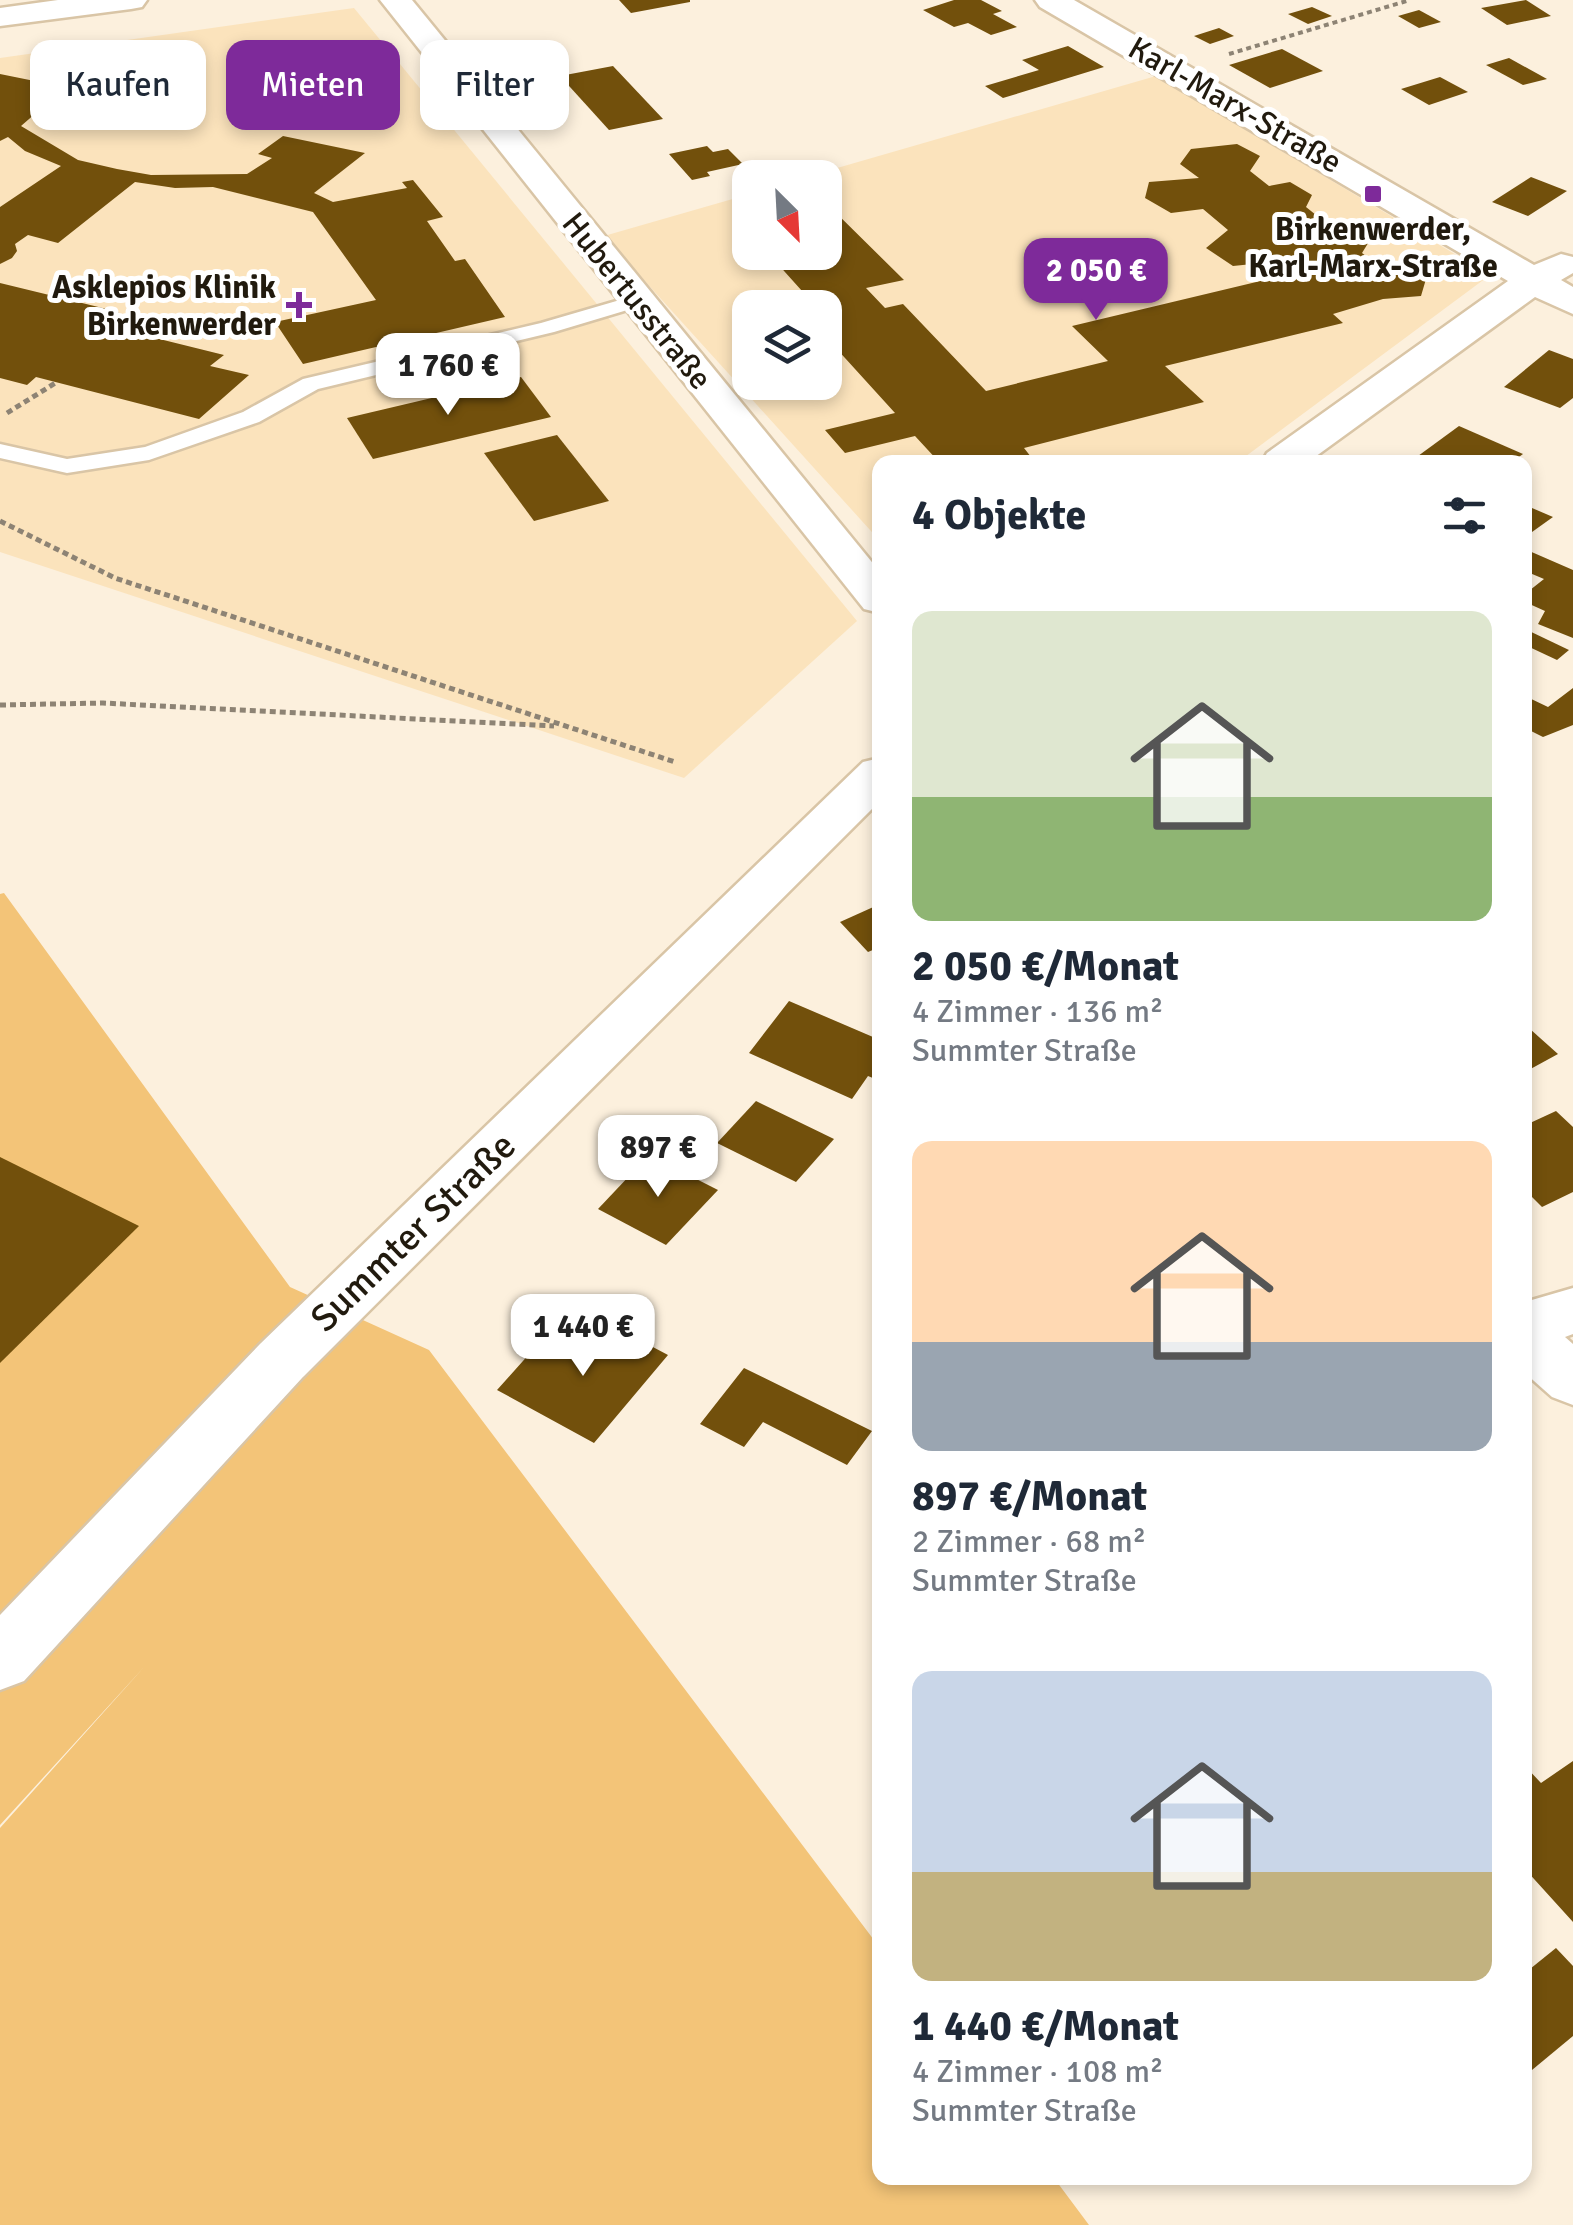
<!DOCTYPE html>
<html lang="de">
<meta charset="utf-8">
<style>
body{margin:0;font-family:Signika,sans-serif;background:#f6f6f7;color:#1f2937;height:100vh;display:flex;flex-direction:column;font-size:38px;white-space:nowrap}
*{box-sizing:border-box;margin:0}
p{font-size:32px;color:#747a83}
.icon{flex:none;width:55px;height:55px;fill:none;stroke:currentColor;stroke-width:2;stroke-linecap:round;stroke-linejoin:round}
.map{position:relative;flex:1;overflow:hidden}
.sheet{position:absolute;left:872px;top:455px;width:660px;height:1730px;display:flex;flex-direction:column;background:#fff;border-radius:20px;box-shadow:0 5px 15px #0003}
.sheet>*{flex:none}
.guide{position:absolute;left:30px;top:40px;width:692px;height:90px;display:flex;gap:20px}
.needle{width:65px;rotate:156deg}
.fabs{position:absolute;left:732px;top:160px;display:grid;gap:20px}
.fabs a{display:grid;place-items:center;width:110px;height:110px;border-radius:20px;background:#fff;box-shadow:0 5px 15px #0003;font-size:50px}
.price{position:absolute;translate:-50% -85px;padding:0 22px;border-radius:20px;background:#fff;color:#222;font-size:32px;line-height:65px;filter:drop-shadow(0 2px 5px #0008)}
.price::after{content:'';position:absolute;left:50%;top:60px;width:30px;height:22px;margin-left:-15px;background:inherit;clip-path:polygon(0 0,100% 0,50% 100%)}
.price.active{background:#7e2a9a;color:#fff}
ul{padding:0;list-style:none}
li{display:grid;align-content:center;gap:20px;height:530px;padding:0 40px}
li span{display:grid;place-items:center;height:310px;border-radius:20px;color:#555}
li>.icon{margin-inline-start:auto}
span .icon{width:180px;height:180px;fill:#fffc;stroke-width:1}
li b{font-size:42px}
h2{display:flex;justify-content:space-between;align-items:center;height:120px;padding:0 40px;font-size:42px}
.chip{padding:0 35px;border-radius:20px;background:#fff;box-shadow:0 5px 15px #0003;font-size:35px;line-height:90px}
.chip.active{background:#7e2a9a;color:#fff}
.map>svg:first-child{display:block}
.built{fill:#fbe3bc;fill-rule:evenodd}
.green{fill:#f3c478}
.building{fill:#72500c}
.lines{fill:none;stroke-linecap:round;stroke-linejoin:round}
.service-casing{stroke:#d9c5a6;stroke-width:5}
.minor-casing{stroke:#d9c5a6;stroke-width:5}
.path-far1{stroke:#8d8374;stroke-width:4;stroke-dasharray:5 4;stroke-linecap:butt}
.path{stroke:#8d8374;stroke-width:5;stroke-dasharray:6 4;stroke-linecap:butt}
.service{fill:#fff;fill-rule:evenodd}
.minor{fill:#fff;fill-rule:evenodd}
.poi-dot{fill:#7e2a9a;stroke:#fff;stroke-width:4}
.labels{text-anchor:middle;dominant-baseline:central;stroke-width:10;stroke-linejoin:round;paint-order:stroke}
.far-street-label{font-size:32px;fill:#211a0e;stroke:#fff}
.far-poi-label{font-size:32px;font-weight:bold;fill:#211a0e;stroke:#fff}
.street-label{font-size:38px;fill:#211a0e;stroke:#fff}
</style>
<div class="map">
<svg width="1573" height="2225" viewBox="0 0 1573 2225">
<rect width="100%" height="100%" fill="#fcf0dd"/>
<g class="built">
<path d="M 354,8 L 857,621 L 684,778 L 0,552 L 0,58 Z"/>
<path d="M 1156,76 L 1490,275 L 1238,462 L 880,462 L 880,541 L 604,236 L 750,194 L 750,252 L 825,252 L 825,178 L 806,177 ZM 750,308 L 825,308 L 825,382 L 750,382 Z"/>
</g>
<path class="green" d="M 4,893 L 290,1287 L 429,1350 L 880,1948 L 880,2178 L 1054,2178 L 1089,2225 L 0,2225 L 0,1828 L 145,1666 L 0,1825 L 0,894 Z"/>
<g class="building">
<path d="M 619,0 L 690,0 L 690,2 L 631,13 Z"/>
<path d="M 954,0 L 981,0 L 1002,11 L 993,14 L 1017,27 L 991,35 L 968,23 L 954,27 L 923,10 Z"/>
<path d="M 1526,0 L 1551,16 L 1507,25 L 1481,8 Z"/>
<path d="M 1312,7 L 1332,16 L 1308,24 L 1288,14 Z"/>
<path d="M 1419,10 L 1441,22 L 1419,28 L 1398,16 Z"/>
<path d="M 1219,28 L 1234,36 L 1210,44 L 1194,36 Z"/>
<path d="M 1068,46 L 1104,67 L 1003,98 L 985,86 L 1039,70 L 1022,60 Z"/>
<path d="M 1282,49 L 1323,71 L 1270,88 L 1229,65 Z"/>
<path d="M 1509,58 L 1547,79 L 1523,85 L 1486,65 Z"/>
<path d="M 613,66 L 663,119 L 609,130 L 560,76 Z"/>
<path d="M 0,74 L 79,90 L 58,107 L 44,106 L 21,126 L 78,160 L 117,169 L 151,175 L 247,174 L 272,158 L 258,154 L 283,136 L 365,153 L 314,193 L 333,202 L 407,188 L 402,182 L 413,180 L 443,217 L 427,221 L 455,261 L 465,259 L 505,317 L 303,364 L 275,322 L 376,300 L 313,212 L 213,187 L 175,188 L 135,182 L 58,243 L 28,235 L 15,244 L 17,251 L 12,258 L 0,264 L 0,207 L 61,166 L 25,151 L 8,137 L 0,141 Z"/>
<path d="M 1440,77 L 1468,92 L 1429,105 L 1401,89 Z"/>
<path d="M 1237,144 L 1260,156 L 1250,171 L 1269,186 L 1290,182 L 1312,195 L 1306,207 L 1331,227 L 1350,227 L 1370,240 L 1362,253 L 1379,266 L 1403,265 L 1426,279 L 1421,296 L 1383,299 L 1333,314 L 1343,323 L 1165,366 L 1204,402 L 1024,448 L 1035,462 L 939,462 L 915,436 L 845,453 L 825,430 L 895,413 L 825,336 L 825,308 L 789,308 L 811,301 L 767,252 L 825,252 L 825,202 L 904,280 L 866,288 L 885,308 L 903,304 L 986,391 L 1108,361 L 1072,326 L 1286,275 L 1272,262 L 1233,266 L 1206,248 L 1228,230 L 1203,209 L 1171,213 L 1145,198 L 1149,182 L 1199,178 L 1180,164 L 1191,149 Z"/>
<path d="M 707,146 L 713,152 L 728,149 L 743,164 L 707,172 L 710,176 L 692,180 L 669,154 Z"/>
<path d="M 1531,177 L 1567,191 L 1528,216 L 1492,202 Z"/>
<path d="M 0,283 L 119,312 L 103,325 L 224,355 L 210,366 L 249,375 L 199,419 L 36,377 L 27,385 L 0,378 Z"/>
<path d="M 1549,350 L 1573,359 L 1573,398 L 1560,408 L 1504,387 Z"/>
<path d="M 521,377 L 551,417 L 373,459 L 347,418 Z"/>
<path d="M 1459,426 L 1523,454 L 1512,462 L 1433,462 L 1418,456 Z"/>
<path d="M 557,435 L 609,501 L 534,521 L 484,453 Z"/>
<path d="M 1525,505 L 1553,517 L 1525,537 Z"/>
<path d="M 1527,550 L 1573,570 L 1573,638 L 1538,624 L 1545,611 L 1525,602 L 1525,594 L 1544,579 L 1525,571 Z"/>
<path d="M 1525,629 L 1569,650 L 1557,660 L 1525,645 Z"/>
<path d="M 1573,688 L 1573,725 L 1543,737 L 1525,728 L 1525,696 L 1548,707 Z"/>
<path d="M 880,904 L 880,947 L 868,952 L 840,922 Z"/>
<path d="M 789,1001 L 880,1040 L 880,1081 L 868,1076 L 852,1099 L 749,1053 Z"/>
<path d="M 1530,1029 L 1558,1054 L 1525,1072 L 1525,1032 Z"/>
<path d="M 756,1101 L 834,1139 L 796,1182 L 717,1143 Z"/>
<path d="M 1556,1111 L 1573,1127 L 1573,1192 L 1542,1207 L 1525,1190 L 1525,1119 L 1530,1123 Z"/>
<path d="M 649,1155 L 718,1190 L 666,1245 L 598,1209 Z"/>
<path d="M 0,1157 L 139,1226 L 0,1363 Z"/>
<path d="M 556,1324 L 599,1346 L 615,1327 L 668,1355 L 594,1443 L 497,1390 Z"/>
<path d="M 744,1368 L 872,1431 L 847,1465 L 763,1422 L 744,1447 L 700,1424 Z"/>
<path d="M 1573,1761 L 1573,1922 L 1525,1869 L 1525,1766 L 1541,1783 Z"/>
<path d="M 1556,1948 L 1573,1966 L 1573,2036 L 1532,2070 L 1525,2062 L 1525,1973 Z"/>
</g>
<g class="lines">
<g class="service-casing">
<path id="service" d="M 637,295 L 644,297 L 647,301 L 644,305 L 554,332 L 318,389 L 259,422 L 149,460 L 67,473 L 0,458 L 0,444 L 67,459 L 145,447 L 243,412 L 303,379 L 541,323 Z"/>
</g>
<g class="minor-casing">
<g id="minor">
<path d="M 58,0 L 147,0 L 142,7 L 131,9 L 0,26 L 0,8 Z"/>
<path d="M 380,0 L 412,0 L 880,572 L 880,613 L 864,609 Z"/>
<path d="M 1035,0 L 1074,0 L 1534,265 L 1561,254 L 1573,257 L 1573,273 L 1561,280 L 1573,287 L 1573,314 L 1535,297 L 1308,462 L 1262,462 L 1267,453 L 1508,281 L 1040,7 Z"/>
<path d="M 880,758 L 880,801 L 302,1378 L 24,1681 L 0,1690 L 0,1615 L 260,1344 L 863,762 Z"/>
<path d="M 1573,1288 L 1573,1334 L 1565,1337 L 1573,1344 L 1573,1405 L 1552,1397 L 1525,1373 L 1525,1302 Z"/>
</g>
</g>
<path class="path-far1" d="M 1229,54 L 1410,0"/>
<g class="path">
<path d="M 7,413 L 57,382"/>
<path d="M 0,521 L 115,578 L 675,762"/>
<path d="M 0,705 L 103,703 L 554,726"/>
</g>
<use href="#service" class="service"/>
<use href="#minor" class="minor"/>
</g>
<g class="poi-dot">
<rect x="1363" y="184" width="20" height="20" rx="5"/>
<path d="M294 290h10v10h10v10h-10v10h-10v-10h-10v-10h10z"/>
</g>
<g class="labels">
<g class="far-street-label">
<text transform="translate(1235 105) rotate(30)">Karl-Marx-Straße</text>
<text transform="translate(637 301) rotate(51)">Hubertusstraße</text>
</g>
<g class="far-poi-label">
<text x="1373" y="229">Birkenwerder,<tspan x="1373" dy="37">Karl-Marx-Straße</tspan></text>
<text x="276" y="287" text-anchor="end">Asklepios Klinik<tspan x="276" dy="37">Birkenwerder</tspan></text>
</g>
<g class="street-label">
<text transform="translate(413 1232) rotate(-44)">Summter Straße</text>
</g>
</g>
</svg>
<div class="fabs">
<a><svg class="needle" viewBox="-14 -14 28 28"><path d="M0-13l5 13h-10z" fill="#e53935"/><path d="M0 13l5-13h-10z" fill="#747a83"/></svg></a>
<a><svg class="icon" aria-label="layers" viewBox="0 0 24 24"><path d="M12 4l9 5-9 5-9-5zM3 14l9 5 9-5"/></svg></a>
</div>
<b class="price active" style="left:1096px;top:323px">2 050 €</b>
<b class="price" style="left:448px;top:418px">1 760 €</b>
<b class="price" style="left:658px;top:1200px">897 €</b>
<b class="price" style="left:583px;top:1379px">1 440 €</b>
<div class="guide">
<a class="chip">Kaufen</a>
<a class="chip active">Mieten</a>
<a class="chip">Filter</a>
</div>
<section class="sheet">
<h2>4 Objekte<svg class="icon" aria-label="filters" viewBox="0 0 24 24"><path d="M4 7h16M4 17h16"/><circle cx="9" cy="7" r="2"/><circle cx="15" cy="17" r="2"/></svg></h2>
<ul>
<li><span style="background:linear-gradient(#dfe7d0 60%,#8fb573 0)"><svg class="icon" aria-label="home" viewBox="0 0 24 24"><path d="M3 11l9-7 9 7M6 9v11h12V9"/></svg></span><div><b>2 050 €/Monat</b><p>4 Zimmer · 136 m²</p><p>Summter Straße</p></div></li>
<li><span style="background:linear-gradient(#ffd9b3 65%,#9aa5b1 0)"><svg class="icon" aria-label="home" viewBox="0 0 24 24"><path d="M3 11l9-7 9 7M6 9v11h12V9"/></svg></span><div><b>897 €/Monat</b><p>2 Zimmer · 68 m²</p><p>Summter Straße</p></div></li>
<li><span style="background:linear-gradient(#c9d6e8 65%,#c2b280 0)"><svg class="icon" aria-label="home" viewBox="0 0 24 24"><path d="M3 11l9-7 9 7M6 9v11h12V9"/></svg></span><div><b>1 440 €/Monat</b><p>4 Zimmer · 108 m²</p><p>Summter Straße</p></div></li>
</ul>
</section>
</div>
